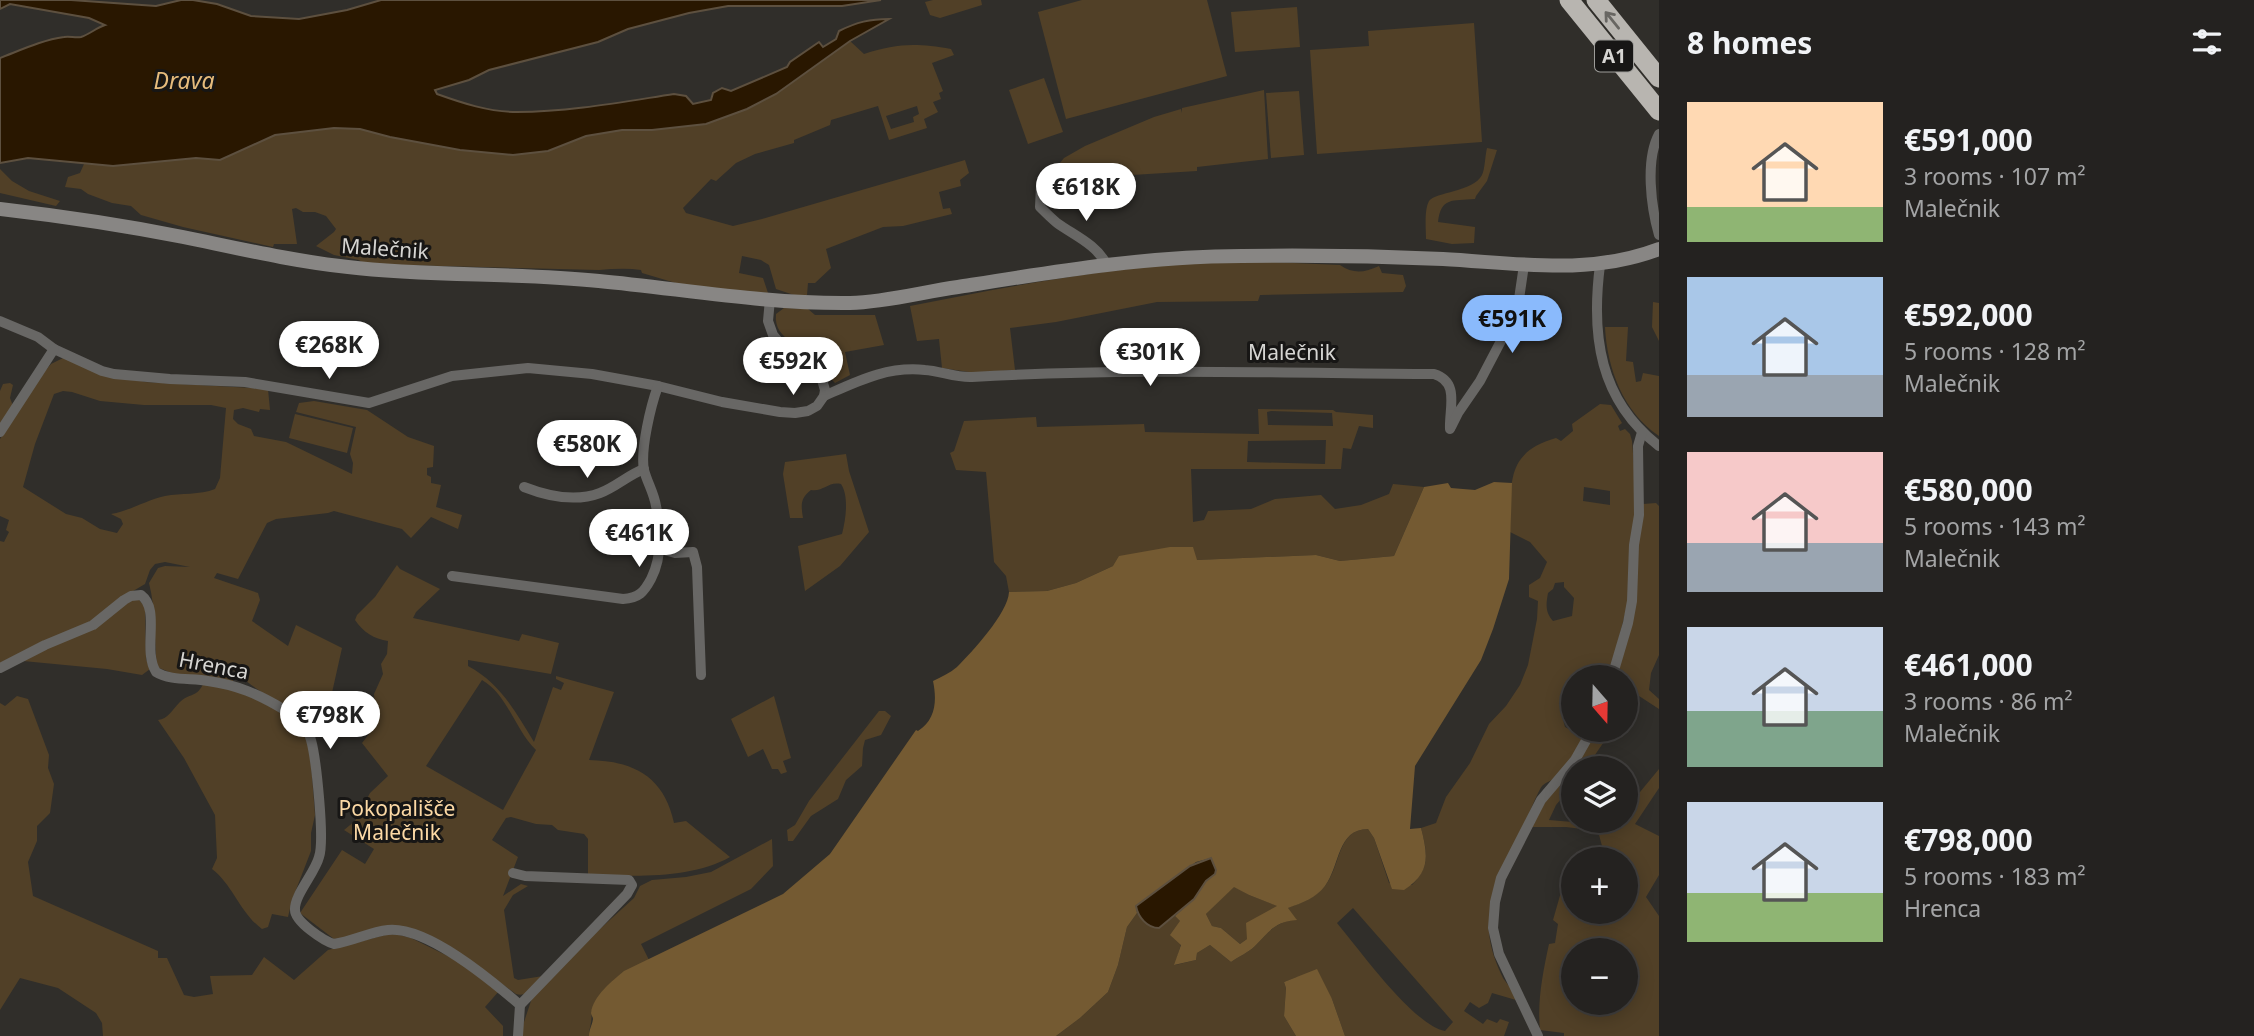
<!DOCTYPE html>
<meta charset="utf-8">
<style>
body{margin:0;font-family:"Noto Sans",sans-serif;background:#302f2d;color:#f1f3f6;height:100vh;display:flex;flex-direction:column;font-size:26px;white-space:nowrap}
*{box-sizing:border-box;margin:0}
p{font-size:23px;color:#a3a4a5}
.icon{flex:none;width:38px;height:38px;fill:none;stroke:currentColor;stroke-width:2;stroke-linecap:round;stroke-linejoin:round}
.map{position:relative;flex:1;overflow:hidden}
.details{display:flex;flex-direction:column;background:#242220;width:595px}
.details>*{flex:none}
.needle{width:46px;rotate:160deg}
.controls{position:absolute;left:1561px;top:665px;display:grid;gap:14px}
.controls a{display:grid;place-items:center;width:77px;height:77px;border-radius:50%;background:#242220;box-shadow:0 4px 18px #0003,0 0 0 2px #413f3e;font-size:35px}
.price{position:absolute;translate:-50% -60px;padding:0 16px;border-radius:24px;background:#fff;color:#222;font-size:23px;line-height:46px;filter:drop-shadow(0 2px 4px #0008)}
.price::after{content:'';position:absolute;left:50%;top:42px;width:21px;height:16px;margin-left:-10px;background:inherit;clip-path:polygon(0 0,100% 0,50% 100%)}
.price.selected{background:#8abafc;color:#111}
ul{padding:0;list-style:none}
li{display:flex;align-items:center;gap:21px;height:175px;padding:0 28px}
li span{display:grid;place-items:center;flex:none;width:196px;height:140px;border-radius:0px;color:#555}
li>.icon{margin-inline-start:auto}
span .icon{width:84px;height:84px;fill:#fffc;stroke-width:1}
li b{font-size:30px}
h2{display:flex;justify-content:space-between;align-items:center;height:84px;padding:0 28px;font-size:30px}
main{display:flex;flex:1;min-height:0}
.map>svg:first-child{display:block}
.green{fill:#514027;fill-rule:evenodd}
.forest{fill:#745a32;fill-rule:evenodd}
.water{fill:#291700;stroke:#5d503f;stroke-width:2}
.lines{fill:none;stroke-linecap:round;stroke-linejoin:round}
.street{stroke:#686765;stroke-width:10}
.secondary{stroke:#888684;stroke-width:14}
.highway{stroke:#b8b5b0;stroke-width:19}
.oneway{stroke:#686662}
.labels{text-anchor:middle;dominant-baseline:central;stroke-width:6;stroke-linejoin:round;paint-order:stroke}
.shield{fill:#171615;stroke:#9d9c99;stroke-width:2}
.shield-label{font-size:19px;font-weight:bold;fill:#d6d5d2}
.street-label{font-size:21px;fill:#d6d5d2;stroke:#171615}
.park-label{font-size:21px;fill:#fcd9a5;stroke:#171615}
.water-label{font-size:23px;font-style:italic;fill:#e7bc7c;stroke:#171615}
</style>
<main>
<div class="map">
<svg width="1659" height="1036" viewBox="0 0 1659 1036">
<rect width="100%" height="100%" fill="#302e2a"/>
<g class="green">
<path d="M 933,0 L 981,0 L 982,5 L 940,18 L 930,15 L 925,2 Z"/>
<path d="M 1082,0 L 1207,0 L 1227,76 L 1066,119 L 1038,12 Z"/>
<path d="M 1297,7 L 1300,47 L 1235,52 L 1231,12 Z"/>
<path d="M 1474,23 L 1482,142 L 1317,154 L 1310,50 L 1369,46 L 1368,31 Z"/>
<path d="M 850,41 L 864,54 C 897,43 917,43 951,49 L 954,55 L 932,63 L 943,91 L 939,93 L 941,99 L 933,102 L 938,112 L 924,119 L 927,128 L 889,140 L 878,106 L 831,120 L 830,125 L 794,140 L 794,143 L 755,154 L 736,163 L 716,181 L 711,179 L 683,208 L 686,213 L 733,226 L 762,219 L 965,160 L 969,173 L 960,180 L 961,186 L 939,192 L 943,209 L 950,208 L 952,214 L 903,226 L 883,227 L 826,249 L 831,268 L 815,283 L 808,283 L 807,295 L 797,296 L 776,289 L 769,265 L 761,260 L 742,256 L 739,273 L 763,278 L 768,293 L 689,287 L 642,273 L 641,270 C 627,268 613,269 599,270 L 364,264 L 359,260 L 334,255 L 316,246 L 334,232 L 336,229 L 326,216 L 315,212 L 303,212 L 296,208 L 292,209 L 297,244 L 274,244 L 273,247 L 183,227 L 141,215 L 131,206 L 112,203 L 88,194 L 81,189 L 65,187 L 68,177 L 80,173 L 84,164 L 113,166 L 196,158 L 220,160 L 275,135 L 334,128 L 360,129 L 390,137 L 460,150 L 548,151 L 586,136 L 622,130 L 652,130 L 706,124 L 747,109 L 776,94 ZM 917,106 L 919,114 L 913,117 L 914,122 L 891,129 L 886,116 Z"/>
<path d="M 1044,78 L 1063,132 L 1028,144 L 1009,90 Z"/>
<path d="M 1264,90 L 1268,159 L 1197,167 L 1197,171 L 1132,175 L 1131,171 L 1053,175 L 1055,169 L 1064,158 L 1085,146 L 1154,117 L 1181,109 L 1182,113 L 1182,108 Z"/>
<path d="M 1299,91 L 1304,155 L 1271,158 L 1266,93 Z"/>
<path d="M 1487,148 L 1497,150 L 1487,181 L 1476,196 L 1475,199 C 1452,201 1441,197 1438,222 L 1475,227 L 1474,243 L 1452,244 L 1426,239 C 1426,228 1424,210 1429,201 C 1435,192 1473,192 1482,175 C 1485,169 1485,156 1487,148 Z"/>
<path d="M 0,169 L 12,181 L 29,191 L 60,201 L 56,206 L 0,193 Z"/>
<path d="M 1270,262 L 1340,265 C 1353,274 1364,273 1379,266 L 1382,273 L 1403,275 L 1406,286 L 1403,292 L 1260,295 L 1258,301 L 1157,302 L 1056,322 L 1010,328 L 1015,370 L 976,373 L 942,368 L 939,339 L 917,341 L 910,306 C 1000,288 1089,271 1179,264 C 1209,261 1240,262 1270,262 Z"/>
<path d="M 1653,302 L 1659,303 L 1659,341 L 1652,327 Z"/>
<path d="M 784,308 L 808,309 L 815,315 L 875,315 L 884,345 L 845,352 L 850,375 L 835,383 C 828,377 827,367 820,360 C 805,344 773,342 776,314 Z"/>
<path d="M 1605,327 L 1628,327 L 1626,361 L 1633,362 L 1636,382 L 1641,381 L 1643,373 L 1659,376 L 1659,436 C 1623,412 1607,368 1605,327 Z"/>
<path d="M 65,357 L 145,382 L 268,389 L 270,410 L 260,409 L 259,412 L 243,408 L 234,410 L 233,419 L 238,424 L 251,429 L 254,436 L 286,442 L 352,474 L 353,463 L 350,454 L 356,427 L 296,412 L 299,403 L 314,401 L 367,410 L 408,437 L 434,446 L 433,467 L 427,468 L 427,475 L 431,477 L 431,483 L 441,485 L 436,507 L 462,515 L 458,529 L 431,517 L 411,538 L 402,529 L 334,511 L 328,513 L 276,519 L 267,523 L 238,579 L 217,573 L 214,578 L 258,593 L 260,600 L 252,621 L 288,646 L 296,625 L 342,648 L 325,724 C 302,715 278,703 257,689 C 243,680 232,667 217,659 L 213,664 L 234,679 L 232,682 L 174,674 L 157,667 C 154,639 156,610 149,583 L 158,568 L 165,566 L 190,567 L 165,562 L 155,564 L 150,570 L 145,584 L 123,597 L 102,616 L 0,664 L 0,541 L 4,542 L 9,532 L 6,530 L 9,520 L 0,516 L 0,439 L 39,378 L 51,364 ZM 63,391 L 72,392 L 100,401 L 144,405 L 211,405 L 226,408 L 220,478 L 215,489 C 200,495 181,493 165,496 C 146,500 130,511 111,514 L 121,519 L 123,524 L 117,533 L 100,529 L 82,518 L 66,514 L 23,487 L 35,444 L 54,394 Z"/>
<path d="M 10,383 L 13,385 L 10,398 L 13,406 L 0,426 L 0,391 L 3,384 Z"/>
<path d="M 1600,404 L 1611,405 L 1622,423 L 1618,426 L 1620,431 L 1625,429 L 1630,434 L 1632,441 L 1637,502 L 1629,598 L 1609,677 L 1573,677 L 1573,690 C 1560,697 1561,714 1565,727 L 1571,730 L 1573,726 L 1573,730 L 1589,730 C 1585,739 1563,771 1555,778 C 1551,781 1546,782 1542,786 C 1533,798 1488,919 1489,932 C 1490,947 1496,964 1503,978 C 1508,986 1515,991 1516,1000 L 1492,993 L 1488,1003 L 1479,1008 L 1470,1002 L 1464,1011 L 1483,1024 L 1487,1019 L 1497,1023 L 1500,1019 L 1509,1022 L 1504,1036 L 1345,1036 L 1332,999 L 1297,977 L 1284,982 L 1286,988 L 1284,1016 L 1296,1036 L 1056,1036 L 1080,1018 L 1108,992 L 1118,965 L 1127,927 L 1137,913 L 1144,922 L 1159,928 L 1175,916 L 1180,921 L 1181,944 L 1175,965 L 1196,960 L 1197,953 L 1210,945 L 1231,962 C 1239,956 1248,953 1255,946 C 1270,931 1274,923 1296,919 L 1287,908 C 1302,903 1315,898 1325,886 C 1341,866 1337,829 1368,829 L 1374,838 L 1389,883 L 1412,885 C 1431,865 1427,852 1421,828 L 1436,823 L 1446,797 L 1470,763 L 1489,724 L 1506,706 L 1520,685 L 1528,665 L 1537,619 L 1538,601 L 1529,597 L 1529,585 L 1540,578 L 1547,562 L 1530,542 L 1510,532 C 1512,486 1503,453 1556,438 L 1561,441 L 1573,431 L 1572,424 ZM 1584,487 L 1610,491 L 1610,505 L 1583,501 ZM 1564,582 L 1564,587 L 1574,598 L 1572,616 L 1553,621 C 1545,612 1546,604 1548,593 L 1553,589 L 1555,583 ZM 1353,908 L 1453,1022 L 1445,1031 C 1413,1025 1359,949 1337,923 Z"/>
<path d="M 1258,409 L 1333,410 L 1336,412 L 1373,415 L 1373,428 L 1359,426 L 1351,449 L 1343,448 L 1341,469 L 1191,469 L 1193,522 L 1204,520 L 1208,511 L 1251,509 L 1275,499 L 1321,495 L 1335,509 L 1361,505 L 1389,494 L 1393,484 L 1424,487 L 1394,556 L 1340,561 L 1316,555 L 1197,560 L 1113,566 L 1076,583 L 1047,591 L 1009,592 L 1006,576 L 994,562 L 986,472 L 956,470 L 950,453 L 954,451 L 964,421 L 1036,417 L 1037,427 L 1144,424 L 1145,432 L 1259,434 ZM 1271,411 L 1332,413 L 1333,426 L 1268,425 L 1267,412 ZM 1326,440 L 1325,464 L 1247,462 L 1248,441 Z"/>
<path d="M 295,414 L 353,428 L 347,453 L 289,438 Z"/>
<path d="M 846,454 L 849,471 L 869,532 L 840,566 L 805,591 L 798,546 L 842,534 C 846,519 849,496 841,484 C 828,481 824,492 811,490 C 800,498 801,506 803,518 L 790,518 L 783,474 L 785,462 Z"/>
<path d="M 1656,503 L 1659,506 L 1659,655 L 1651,673 L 1649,690 L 1659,699 L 1659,709 L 1636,694 L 1626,709 L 1626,677 L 1617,677 L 1636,565 L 1643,504 Z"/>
<path d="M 397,565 L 400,569 L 440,589 L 416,612 L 413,618 L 519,641 L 522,634 L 559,643 L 551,674 L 468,660 L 468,666 C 500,683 515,711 534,742 L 553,687 L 561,690 L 564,683 L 556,679 L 556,676 L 614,692 L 589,760 C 633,761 664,776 674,823 L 686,821 L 730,857 C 692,879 631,877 588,874 L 588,839 L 584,834 L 558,830 L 552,825 L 536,824 L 511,817 L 506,818 L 492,840 L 518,857 L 503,896 L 521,884 L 528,886 L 513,895 L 504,910 L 514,978 L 518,980 L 543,976 C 535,984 528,998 516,994 L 466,958 L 413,931 L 334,939 L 300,913 L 342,850 L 365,864 L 374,849 L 344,830 L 355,821 L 370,793 L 388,776 L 362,743 L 369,734 L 375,706 L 374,694 L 383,674 L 381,664 L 387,654 L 388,641 C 374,639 363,632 355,620 L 357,615 L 375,597 ZM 482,680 C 508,695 515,730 536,750 L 503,810 L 426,766 Z"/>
<path d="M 136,596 L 145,607 L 146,659 L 150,669 L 142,675 L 107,669 L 23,661 Z"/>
<path d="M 204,682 L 237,690 L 285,714 L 304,732 L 310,750 L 315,815 L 311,833 L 311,851 L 292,900 L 288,917 L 272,914 L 268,927 L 262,929 C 240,913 233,885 212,869 L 217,858 L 215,815 L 184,758 L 158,720 C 168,719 172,710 179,703 C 189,692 197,699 204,682 Z"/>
<path d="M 17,696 L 28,699 L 49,755 L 48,768 L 54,784 L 50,813 L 37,826 L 37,841 L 28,862 L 33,896 L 158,951 L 158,958 L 167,958 L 184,995 L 194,997 L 213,994 L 210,976 L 252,975 L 264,957 L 294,980 L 328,950 L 389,934 L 399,935 L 411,938 L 462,963 L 499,991 L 485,1007 L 503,1026 L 503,1036 L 103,1036 L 102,1023 L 96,1013 L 58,988 L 20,978 L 0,1010 L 0,703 L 5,706 Z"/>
<path d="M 774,696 L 791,758 L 783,761 L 787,772 L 781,774 L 778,769 L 772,769 L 763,749 L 748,757 L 731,719 Z"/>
<path d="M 879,711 L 885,711 L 891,716 L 881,735 L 865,740 L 863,748 L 862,766 L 846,780 L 838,799 L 811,816 L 793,841 L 788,841 L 787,830 L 795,825 L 809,801 Z"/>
<path d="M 1597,730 L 1612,730 L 1586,768 L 1573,768 L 1573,785 L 1556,805 L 1549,820 L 1608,825 L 1616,821 L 1626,821 L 1626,809 L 1659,769 L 1659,788 L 1635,824 L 1659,836 L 1659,875 L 1646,897 L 1659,916 L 1659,1036 L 1564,1036 L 1564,1033 L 1540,1030 C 1537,1001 1543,972 1549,944 L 1555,943 L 1558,924 L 1553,920 L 1565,878 L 1573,869 L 1573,912 L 1626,912 L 1626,859 L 1583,859 L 1602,846 L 1598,831 L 1566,827 L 1532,827 L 1543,805 ZM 1573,950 L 1626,950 L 1626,1003 L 1573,1003 Z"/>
<path d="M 772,839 L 773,866 L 751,889 L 641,944 L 649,960 C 620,973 606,983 591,1012 C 593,1021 589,1027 589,1036 L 522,1036 L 523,1025 L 532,998 L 579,948 L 634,898 L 640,886 L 652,880 L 686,877 L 711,872 Z"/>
<path d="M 1234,886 L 1249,895 L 1278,906 L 1247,939 L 1240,944 L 1221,928 L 1212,926 L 1206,914 Z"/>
</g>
<g class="forest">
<path d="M 1494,482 L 1512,483 L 1509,579 L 1493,629 L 1481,660 L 1415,766 L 1410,829 L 1421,828 C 1428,855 1431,873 1404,890 L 1392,889 L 1374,838 L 1368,829 C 1337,829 1340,866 1325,886 C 1316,898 1302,903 1288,908 L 1297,920 C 1274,922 1270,931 1255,946 C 1248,953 1239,956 1231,962 L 1210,945 L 1197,953 L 1196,960 L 1174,965 L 1181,945 L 1170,935 L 1180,921 L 1175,916 C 1199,895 1204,890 1211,858 L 1196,862 L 1136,906 L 1137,913 L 1127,927 L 1118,965 L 1108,992 L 1080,1018 L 1056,1036 L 589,1036 C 589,1029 592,1026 593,1019 C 593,1017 591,1015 591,1013 C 593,996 612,981 624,971 L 783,894 L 830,854 L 916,730 L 918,731 C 936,720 937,700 933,681 C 941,677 950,673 957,667 C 972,652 1008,613 1009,592 L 1047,591 L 1076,583 L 1113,566 L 1119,556 L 1170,547 L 1193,547 L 1197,560 L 1316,555 L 1340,561 L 1394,556 L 1424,487 L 1448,483 L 1451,488 L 1475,490 ZM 1234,887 L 1249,895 L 1277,906 L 1246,923 L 1247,939 L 1240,944 L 1221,928 L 1212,926 L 1206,914 Z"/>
<path d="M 1317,969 L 1332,999 L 1345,1036 L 1296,1036 L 1284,1016 L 1286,988 L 1284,982 Z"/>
</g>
<g class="water">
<path d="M 0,0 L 71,0 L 156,6 L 181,0 L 193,0 L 217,4 L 251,16 L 299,19 L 347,10 L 381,0 L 881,0 L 842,6 L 728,6 L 689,13 L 628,29 L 598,42 L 489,70 L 469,80 L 435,90 L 437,94 C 462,103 489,112 517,112 C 569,112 622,102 674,94 L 686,96 L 693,104 L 711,100 L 713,93 L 722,88 L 731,91 L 787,67 L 790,62 L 819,42 L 823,47 L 836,39 L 839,31 C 857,22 870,19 889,19 L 850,41 L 776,94 L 747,109 L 706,124 L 652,130 L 622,130 L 586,136 L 548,151 L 513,155 L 460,150 L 390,137 L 360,129 L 334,128 L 275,135 L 220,160 L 196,158 L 113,166 L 28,158 L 0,163 L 0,58 C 21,50 42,40 64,37 C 70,36 75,38 81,37 C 90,34 96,28 105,25 L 89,18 L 10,4 L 0,9 Z"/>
<path d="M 1211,858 L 1216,870 L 1215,874 L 1206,881 L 1194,899 L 1159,928 C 1147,928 1138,917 1136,906 L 1190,866 Z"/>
</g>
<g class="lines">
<g class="street">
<path d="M 1659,134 C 1645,160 1651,207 1659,235"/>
<path d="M 1041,186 L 1040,207 C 1045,212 1051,218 1057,223 C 1075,236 1096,244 1107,265"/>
<path d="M 1600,265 C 1591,335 1599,400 1659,446"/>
<path d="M 0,321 L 38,337 L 54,349 L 102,371 L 114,374 L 170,379 L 245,382 L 369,403 L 452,376 L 528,368 L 592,374 L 658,386 L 722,402 L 780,412 L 795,413 L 808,411 L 817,406 L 824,396 L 825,390 L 820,373 L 813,366 L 778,341 L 773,335 L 768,321 L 770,299"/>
<path d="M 824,396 C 858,381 887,366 925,370 C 940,371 957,378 972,377 C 1126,368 1281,373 1434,374 C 1460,382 1449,408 1450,429"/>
<path d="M 1451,427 L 1458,413 L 1480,381 L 1513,318 L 1519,299 L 1524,265"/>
<path d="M 0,432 L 54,349"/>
<path d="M 524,487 C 547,496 576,502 600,493 C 616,487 628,475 644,469"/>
<path d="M 661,549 L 675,553 L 693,552 L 697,567 L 701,675"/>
<path d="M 452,576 L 623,599 C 639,598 644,592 651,579 C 663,556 661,530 656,506 C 654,493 647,482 644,470 C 640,450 651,405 658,386"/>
<path d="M 0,668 L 45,645 L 93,625 L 124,600 L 131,596 L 141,595 C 161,610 142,649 156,672 C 170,681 192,678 208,681 C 237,685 258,694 283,709 C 296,717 307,724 311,740 C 316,758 325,840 319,857 C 315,873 294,895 295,910 C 295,922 324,941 334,944 C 353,941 370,932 388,930 C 427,926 491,980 520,1005 L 518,1036"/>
<path d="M 1612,677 L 1628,623 L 1632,601 L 1634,545 L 1639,515 L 1638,446 L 1642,432"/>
<path d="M 513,873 L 525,876 L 629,880 L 632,885 L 627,894 L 520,1005"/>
<path d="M 1538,1036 L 1499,954 L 1493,928 L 1495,902 L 1501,878 L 1541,800 L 1575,760 L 1592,730"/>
</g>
<path class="secondary" d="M 0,209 C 61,216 122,225 183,237 C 237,248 292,261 348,267 C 431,277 516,272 599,281 C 683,289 766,304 850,303 C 887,302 922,292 958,287 C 1052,272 1147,256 1242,256 C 1309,255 1376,256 1443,259 C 1517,263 1588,276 1659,249"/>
<g class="highway">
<path d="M 1569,0 L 1659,111"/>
<path d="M 1596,0 L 1659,78"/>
</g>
</g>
<defs><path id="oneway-shaft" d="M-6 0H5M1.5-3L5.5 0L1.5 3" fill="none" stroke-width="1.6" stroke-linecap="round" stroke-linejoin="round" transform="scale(1.75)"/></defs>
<use class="oneway" href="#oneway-shaft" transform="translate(1612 20) rotate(-129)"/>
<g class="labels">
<rect class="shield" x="1595" y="40.5" width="38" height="31" rx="5"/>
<g class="shield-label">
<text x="1614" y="56">A1</text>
</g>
<g class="street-label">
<text transform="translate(385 248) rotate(4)">Malečnik</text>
<text x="1292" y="352">Malečnik</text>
<text transform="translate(214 665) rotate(11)">Hrenca</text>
</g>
<g class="park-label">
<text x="397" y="808">Pokopališče<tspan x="397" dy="24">Malečnik</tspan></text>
</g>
<g class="water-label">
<text x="184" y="80">Drava</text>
</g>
</g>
</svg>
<div class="controls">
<a><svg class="needle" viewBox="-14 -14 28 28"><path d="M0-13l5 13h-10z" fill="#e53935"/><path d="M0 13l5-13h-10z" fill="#a3a4a5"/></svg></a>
<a><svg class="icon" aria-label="layers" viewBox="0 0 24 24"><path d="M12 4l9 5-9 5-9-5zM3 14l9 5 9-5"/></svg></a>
<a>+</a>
<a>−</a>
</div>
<b class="price" style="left:1086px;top:223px">€618K</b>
<b class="price selected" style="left:1512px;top:355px">€591K</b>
<b class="price" style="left:329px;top:381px">€268K</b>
<b class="price" style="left:1150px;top:388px">€301K</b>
<b class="price" style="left:793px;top:397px">€592K</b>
<b class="price" style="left:587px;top:480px">€580K</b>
<b class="price" style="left:639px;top:569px">€461K</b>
<b class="price" style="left:330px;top:751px">€798K</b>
</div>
<section class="details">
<h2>8 homes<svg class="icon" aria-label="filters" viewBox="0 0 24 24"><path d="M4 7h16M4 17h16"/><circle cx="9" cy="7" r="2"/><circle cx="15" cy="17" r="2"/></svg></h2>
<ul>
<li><span style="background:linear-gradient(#ffd9b3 75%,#8fb573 0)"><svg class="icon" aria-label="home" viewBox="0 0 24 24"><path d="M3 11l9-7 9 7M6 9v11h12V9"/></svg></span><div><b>€591,000</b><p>3 rooms · 107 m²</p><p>Malečnik</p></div></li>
<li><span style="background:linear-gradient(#a9c7e8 70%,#9aa5b1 0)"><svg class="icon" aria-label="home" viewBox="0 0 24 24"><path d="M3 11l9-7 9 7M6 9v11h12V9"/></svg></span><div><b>€592,000</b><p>5 rooms · 128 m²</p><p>Malečnik</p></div></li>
<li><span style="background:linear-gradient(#f6c9c9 65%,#9aa5b1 0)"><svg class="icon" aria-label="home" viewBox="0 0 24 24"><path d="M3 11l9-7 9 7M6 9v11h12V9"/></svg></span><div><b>€580,000</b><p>5 rooms · 143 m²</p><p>Malečnik</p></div></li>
<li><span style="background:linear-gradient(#c9d6e8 60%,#7fa58c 0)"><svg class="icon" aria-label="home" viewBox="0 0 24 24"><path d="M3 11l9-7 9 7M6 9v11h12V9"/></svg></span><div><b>€461,000</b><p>3 rooms · 86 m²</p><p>Malečnik</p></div></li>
<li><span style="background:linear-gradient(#c9d6e8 65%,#8fb573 0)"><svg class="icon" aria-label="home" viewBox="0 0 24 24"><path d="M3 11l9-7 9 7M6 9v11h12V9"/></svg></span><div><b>€798,000</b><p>5 rooms · 183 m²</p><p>Hrenca</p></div></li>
</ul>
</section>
</main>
